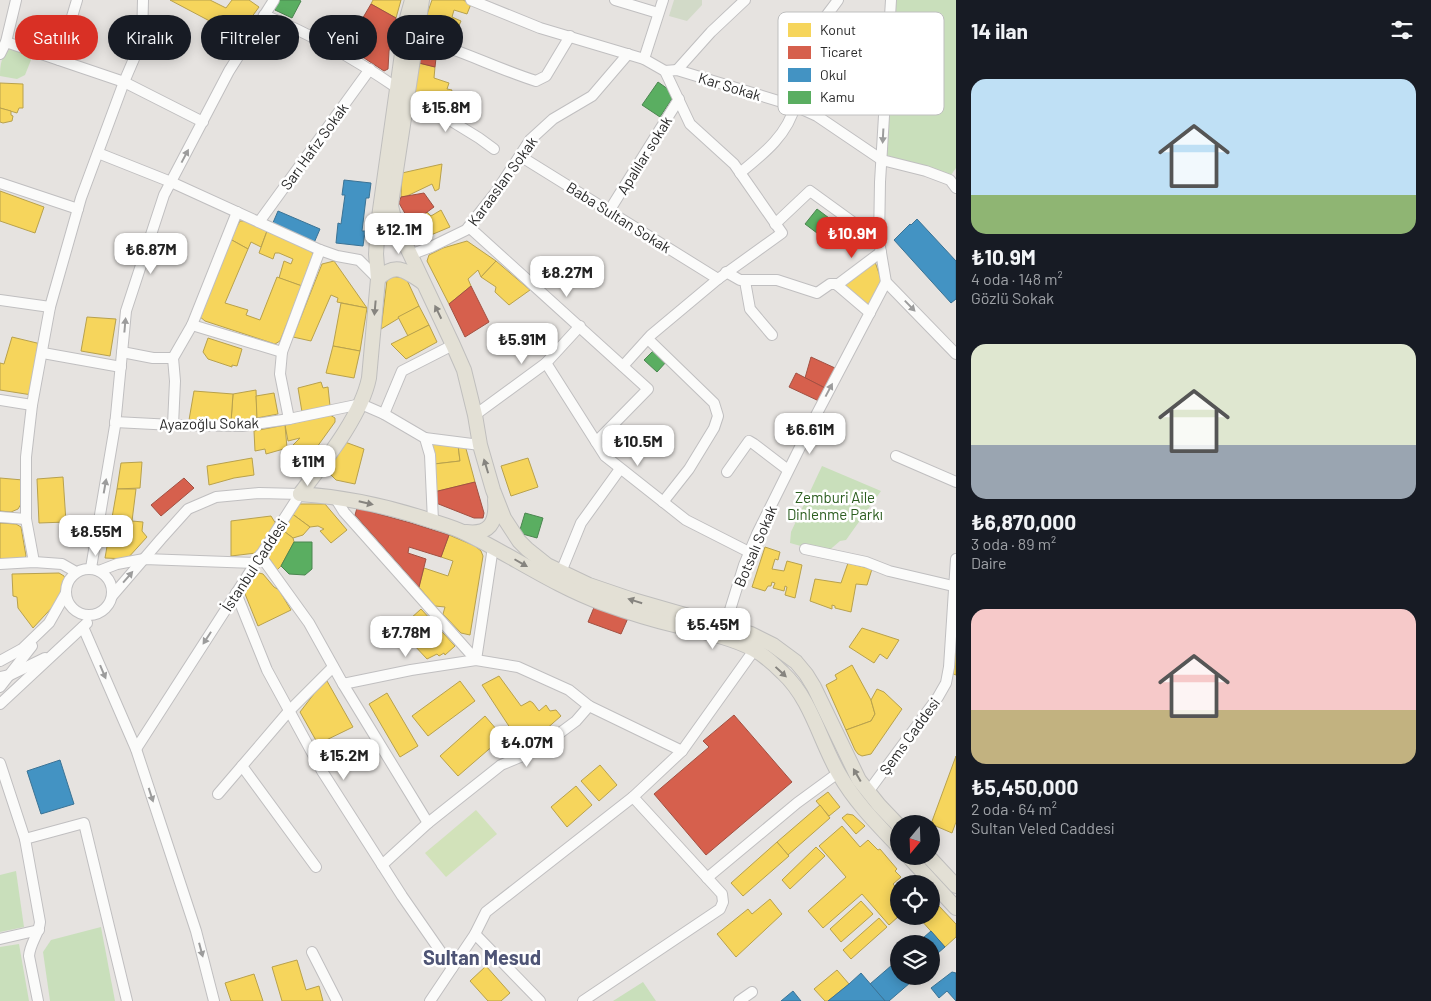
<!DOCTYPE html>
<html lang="tr">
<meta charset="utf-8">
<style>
body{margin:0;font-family:Barlow,sans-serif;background:#20242c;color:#f1f3f6;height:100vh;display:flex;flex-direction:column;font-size:19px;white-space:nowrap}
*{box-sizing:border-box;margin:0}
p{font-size:16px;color:#9ea1a6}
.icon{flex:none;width:28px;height:28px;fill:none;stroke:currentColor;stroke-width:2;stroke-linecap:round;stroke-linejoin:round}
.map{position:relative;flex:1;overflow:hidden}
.side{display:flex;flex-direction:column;background:#171b24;width:475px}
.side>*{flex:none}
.hud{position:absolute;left:15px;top:15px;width:475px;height:45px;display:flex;gap:10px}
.needle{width:32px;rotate:199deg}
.controls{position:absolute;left:890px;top:815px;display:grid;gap:10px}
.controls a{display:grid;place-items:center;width:50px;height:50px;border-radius:50%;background:#171b24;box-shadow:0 2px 12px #0003;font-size:25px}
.price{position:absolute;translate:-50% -42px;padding:0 11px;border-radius:10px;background:#fff;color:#222;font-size:16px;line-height:32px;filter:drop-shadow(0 1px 2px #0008)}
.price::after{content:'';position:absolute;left:50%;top:30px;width:15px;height:11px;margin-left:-8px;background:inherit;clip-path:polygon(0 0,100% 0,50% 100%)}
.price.on{background:#d93025;color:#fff}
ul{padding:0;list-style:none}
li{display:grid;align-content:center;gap:10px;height:265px;padding:0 15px}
li span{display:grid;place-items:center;height:155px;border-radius:15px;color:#555}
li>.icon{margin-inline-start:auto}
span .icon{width:90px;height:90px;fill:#fffc;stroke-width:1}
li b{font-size:21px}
h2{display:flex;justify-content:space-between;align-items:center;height:60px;padding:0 15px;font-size:21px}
.tag{padding:0 18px;border-radius:22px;background:#171b24;box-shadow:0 2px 12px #0003;font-size:18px;line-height:45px}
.tag.on{background:#d93025;color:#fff}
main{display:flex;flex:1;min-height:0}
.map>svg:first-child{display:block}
.green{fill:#c9dfbb}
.cemetery{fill:#d2dac8}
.pitch{fill:#d2e2ba}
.homes{fill:#f6d55c;stroke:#b8a14d}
.shops{fill:#d6604d;stroke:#a25042}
.schools{fill:#4393c3;stroke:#3b7395}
.public{fill:#5aae61;stroke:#4b8650}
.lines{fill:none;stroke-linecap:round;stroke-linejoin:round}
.minor-casing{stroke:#c0bfc0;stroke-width:12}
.major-casing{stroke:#bfbebd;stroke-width:16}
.minor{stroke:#fbfbfa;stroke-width:10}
.major{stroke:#e3e0d5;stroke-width:14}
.oneway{fill:#9c9c9c}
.oneway2{fill:#86847f}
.labels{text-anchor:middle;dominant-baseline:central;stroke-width:5;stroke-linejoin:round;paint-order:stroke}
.street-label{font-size:15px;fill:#292929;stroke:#fff}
.park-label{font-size:15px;fill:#2c5e20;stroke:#fff}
.district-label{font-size:20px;font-weight:bold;fill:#4e5475;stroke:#fff}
.key{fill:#fff;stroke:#bfbfbf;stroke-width:1}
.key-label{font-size:14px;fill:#292929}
</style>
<main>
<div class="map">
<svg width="956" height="1001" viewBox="0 0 956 1001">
<rect width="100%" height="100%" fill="#e6e3e0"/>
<g class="green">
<path d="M 895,0 L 956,0 L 956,168 L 951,175 L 886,155 Z"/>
<path d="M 10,49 L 33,55 L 25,75 L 17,79 L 0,76 C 0,65 1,56 10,49 Z"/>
<path d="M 822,466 L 881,491 L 846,540 L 840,541 L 826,553 L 790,543 L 791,532 Z"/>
<path d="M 16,871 L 24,927 L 0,932 L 0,875 Z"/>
<path d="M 101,927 L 115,1001 L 50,1001 L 43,952 L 51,940 Z"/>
<path d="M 19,944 L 29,1001 L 0,1001 L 0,947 Z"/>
<path d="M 643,982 L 656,1001 L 613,1001 Z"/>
</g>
<path class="cemetery" d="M 674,0 L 702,0 L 702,5 L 687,21 L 669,16 Z"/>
<path class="pitch" d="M 476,810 L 497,834 L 446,877 L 425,853 Z"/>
<g class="homes">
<path d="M 170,0 L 210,0 L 226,8 L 232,0 L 249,0 L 259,7 L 238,36 Z"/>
<path d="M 373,0 L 401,0 L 396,18 L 371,4 Z"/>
<path d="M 432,0 L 463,0 L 471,4 L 467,14 L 454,10 L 452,17 L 461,21 L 453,39 L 421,31 Z"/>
<path d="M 419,63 L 435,67 L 434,78 L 449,83 L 447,89 L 452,90 L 445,111 L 414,93 Z"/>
<path d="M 0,83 L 23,84 L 23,108 L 19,108 L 17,113 L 0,108 Z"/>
<path d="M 0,108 L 11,111 L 11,115 L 13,116 L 12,121 L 3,123 L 0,122 Z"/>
<path d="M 442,164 L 439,189 L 435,191 L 432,184 L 407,196 L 401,197 L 402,173 Z"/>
<path d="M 0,191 L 44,207 L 35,233 L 0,221 Z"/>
<path d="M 441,210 L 450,227 L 419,240 L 411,224 L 427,212 L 431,216 Z"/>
<path d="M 240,221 L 247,221 L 267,231 L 261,247 L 251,242 L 248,249 L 230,239 Z"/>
<path d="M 267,231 L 309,249 L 314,255 L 302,286 L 279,278 L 284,261 L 291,264 L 293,259 L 279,253 L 275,253 L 273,259 L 259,253 Z"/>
<path d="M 230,239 L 248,249 L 225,303 L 248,310 L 246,315 L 260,320 L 277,277 L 302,286 L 280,341 L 275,344 L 205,321 L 199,316 Z"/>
<path d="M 467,241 L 496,261 L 481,277 L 478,270 L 468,279 L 471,286 L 449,304 L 427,261 L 429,255 L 443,248 Z"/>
<path d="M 874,259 L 881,279 L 880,286 L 869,306 L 864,305 L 844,284 Z"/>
<path d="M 334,261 L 367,308 L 337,302 L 338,298 L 331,295 L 311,341 L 293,337 L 322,264 Z"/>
<path d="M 496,261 L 530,290 L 509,305 L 495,292 L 496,287 L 481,277 Z"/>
<path d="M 389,276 L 406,278 L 419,306 L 381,329 L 387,280 Z"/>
<path d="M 341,303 L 367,308 L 360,351 L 333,346 Z"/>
<path d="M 419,306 L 429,325 L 408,336 L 398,317 Z"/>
<path d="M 87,317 L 116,319 L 110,356 L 81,351 Z"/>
<path d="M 429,325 L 437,342 L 406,359 L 391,344 Z"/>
<path d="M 12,337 L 41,344 L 32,395 L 0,390 L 0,363 L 4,364 Z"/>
<path d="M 208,338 L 242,349 L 237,366 L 232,365 L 232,367 L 208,359 L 203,352 Z"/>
<path d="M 333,346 L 360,351 L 354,378 L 326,373 Z"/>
<path d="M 321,382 L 323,388 L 328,387 L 330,406 L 302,412 L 298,388 Z"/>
<path d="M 256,390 L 257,418 L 231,422 L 233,394 Z"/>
<path d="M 194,391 L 233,394 L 231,422 L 189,420 Z"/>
<path d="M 274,393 L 278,414 L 257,418 L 256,396 Z"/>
<path d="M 330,415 L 335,418 L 335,422 L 304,465 L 282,462 L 289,449 L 300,438 L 288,441 L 285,425 Z"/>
<path d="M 285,425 L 287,448 L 266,454 L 265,449 L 255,451 L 254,431 Z"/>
<path d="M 430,441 L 458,445 L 460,461 L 434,464 Z"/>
<path d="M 345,442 L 364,449 L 355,484 L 336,480 L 329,473 L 329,468 Z"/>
<path d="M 458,445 L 465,445 L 475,482 L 434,492 L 434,464 L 460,461 Z"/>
<path d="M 252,458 L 254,475 L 234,478 L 209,485 L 207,466 Z"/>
<path d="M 528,458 L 538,487 L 511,496 L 501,466 Z"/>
<path d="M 142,462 L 140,488 L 117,489 L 121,463 Z"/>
<path d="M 63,477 L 66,522 L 39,523 L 37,479 Z"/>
<path d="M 0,478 L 23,480 L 21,504 L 18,509 L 11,512 L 0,511 Z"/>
<path d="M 117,489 L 136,489 L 132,521 L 143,522 L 142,531 L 147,537 L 127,559 L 105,558 Z"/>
<path d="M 299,504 L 325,504 L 347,530 L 331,543 L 320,531 L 324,529 L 318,526 L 310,527 L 291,513 Z"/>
<path d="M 291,513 L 310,527 L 303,535 L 293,538 L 281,529 Z"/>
<path d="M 271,516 L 276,524 L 256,553 L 231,556 L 231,521 Z"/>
<path d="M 0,523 L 16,524 L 21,527 L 26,556 L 22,560 L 0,561 Z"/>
<path d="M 281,529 L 293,538 L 294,542 L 281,566 L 277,570 L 267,555 Z"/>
<path d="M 449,535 L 475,546 L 481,551 L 483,556 L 470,635 L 461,633 L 443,614 L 445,607 L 435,606 L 419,587 L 424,568 L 448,576 L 453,561 L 441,557 Z"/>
<path d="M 765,547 L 780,552 L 778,560 L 775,559 L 772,569 L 784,571 L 787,561 L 802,565 L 795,598 L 785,595 L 787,587 L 785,586 L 784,591 L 773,588 L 775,583 L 772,582 L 771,586 L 768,586 L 765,591 L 752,587 Z"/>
<path d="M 848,563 L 872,569 L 867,585 L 856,584 L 851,612 L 835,608 L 835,606 L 832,605 L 832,609 L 810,601 L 815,579 L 841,583 Z"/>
<path d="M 255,572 L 263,574 L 274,587 L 279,590 L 291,610 L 258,626 L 243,589 Z"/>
<path d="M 59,573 L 64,576 L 66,580 L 66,585 L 58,601 L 33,628 L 18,608 L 17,597 L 13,596 L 12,574 Z"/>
<path d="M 421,609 L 455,646 L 445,655 L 444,653 L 439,656 L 437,654 L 427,659 L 399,629 Z"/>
<path d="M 862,628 L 899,640 L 887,659 L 880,654 L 874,663 L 849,647 Z"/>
<path d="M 956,651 L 956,675 L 951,673 Z"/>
<path d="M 852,665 L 871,700 L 875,714 L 871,721 L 846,730 L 826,685 L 837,679 L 835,675 Z"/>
<path d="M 499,676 L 521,706 L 530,701 L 533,703 L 539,711 L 546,705 L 550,711 L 556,710 L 561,716 L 528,745 L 520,743 L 482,685 Z"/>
<path d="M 327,681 L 353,727 L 318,744 L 300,712 L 317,690 Z"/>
<path d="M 460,681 L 475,701 L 428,736 L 412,716 Z"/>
<path d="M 877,689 L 884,692 L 902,709 L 871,754 L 862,756 L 858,754 L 855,750 L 846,730 L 871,721 L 875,714 L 871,700 Z"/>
<path d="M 387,693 L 418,746 L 400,757 L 369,704 Z"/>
<path d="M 485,716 L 503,737 L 458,776 L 440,756 Z"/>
<path d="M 956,756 L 956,822 L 952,833 L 931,824 Z"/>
<path d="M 600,765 L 617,785 L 599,801 L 581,781 Z"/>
<path d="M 576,786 L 592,805 L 567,827 L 551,807 Z"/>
<path d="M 828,792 L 840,807 L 829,816 L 816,801 Z"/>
<path d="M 820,805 L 830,818 L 788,855 L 777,842 Z"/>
<path d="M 847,814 L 853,815 L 865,826 L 856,834 L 842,818 Z"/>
<path d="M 842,826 L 860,847 L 868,840 L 878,850 L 880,849 L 897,869 L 895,871 L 901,877 L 893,884 L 899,891 L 899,916 L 889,925 L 862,894 L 823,928 L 808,911 L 846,877 L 819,846 Z"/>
<path d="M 777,842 L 789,856 L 743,896 L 731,883 Z"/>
<path d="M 816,847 L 825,856 L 790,889 L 782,880 Z"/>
<path d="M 770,899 L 782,914 L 736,957 L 717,934 L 748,909 L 752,914 Z"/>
<path d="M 861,901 L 873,914 L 841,942 L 830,929 Z"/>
<path d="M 938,905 L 956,924 L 956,937 L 945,947 L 921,920 L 925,916 L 931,916 L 931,911 Z"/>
<path d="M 879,918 L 887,927 L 851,959 L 843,950 Z"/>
<path d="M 297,960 L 306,990 L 319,986 L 323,1001 L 282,1001 L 272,967 Z"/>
<path d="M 486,966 L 510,993 L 501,1001 L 488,1001 L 470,981 Z"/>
<path d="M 837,970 L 849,984 L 828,1001 L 825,1001 L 814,989 Z"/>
<path d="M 254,974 L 263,1001 L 231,1001 L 225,983 Z"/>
</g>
<g class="shops">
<path d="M 371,4 L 396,18 L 389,51 L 388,69 L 384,71 L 329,35 L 339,21 L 363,34 L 369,27 L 361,21 Z"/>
<path d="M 422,41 L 442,47 L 441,58 L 436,58 L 435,67 L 419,63 Z"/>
<path d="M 424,193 L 434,207 L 411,224 L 399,203 L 401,197 Z"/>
<path d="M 471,286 L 489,322 L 465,337 L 449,304 Z"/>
<path d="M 811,357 L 835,368 L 825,388 L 805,378 Z"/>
<path d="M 796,373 L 825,388 L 819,401 L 789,387 Z"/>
<path d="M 184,478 L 194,488 L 161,516 L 151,505 Z"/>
<path d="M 475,482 L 484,513 L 483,518 L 474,518 L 436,503 L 434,492 Z"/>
<path d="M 357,508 L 411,523 L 449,535 L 441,557 L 409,547 L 408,553 L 426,559 L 419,587 L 355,515 Z"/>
<path d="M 595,605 L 628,618 L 621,634 L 588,622 Z"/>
<path d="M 734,715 L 792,782 L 706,855 L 654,794 L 709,747 L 703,741 Z"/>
</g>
<g class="schools">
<path d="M 344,180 L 371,183 L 369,198 L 366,198 L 362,231 L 365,231 L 363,246 L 336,243 L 338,223 L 341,224 L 345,195 L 342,195 Z"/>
<path d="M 278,211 L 320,229 L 314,243 L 272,225 Z"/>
<path d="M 917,219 L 956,261 L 956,299 L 951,303 L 894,240 L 910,224 L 911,225 Z"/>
<path d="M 60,760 L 74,804 L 41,814 L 27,771 Z"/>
<path d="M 931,931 L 945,947 L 931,959 L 931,944 L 916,944 Z"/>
<path d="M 899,959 L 899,976 L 918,976 L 889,1001 L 885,1001 L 870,984 Z"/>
<path d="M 952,972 L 956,973 L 956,1001 L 947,991 L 939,998 L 931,988 Z"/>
<path d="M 861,973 L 885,1001 L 828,1001 L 849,984 Z"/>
<path d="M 793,991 L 801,1001 L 781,1001 Z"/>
</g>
<g class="public">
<path d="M 277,0 L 299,0 L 301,1 L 292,18 L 275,10 L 275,3 Z"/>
<path d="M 658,82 L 675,94 L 660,117 L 642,105 Z"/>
<path d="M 817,209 L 833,221 L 821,236 L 805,224 Z"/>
<path d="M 654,350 L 667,361 L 657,372 L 644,360 Z"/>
<path d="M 525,513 L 543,518 L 537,538 L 519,533 Z"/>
<path d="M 294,542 L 312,542 L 312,569 L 305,575 L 289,574 L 281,566 Z"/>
</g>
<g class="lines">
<g class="minor-casing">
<g id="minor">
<path d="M 471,0 L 540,28 L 644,59 L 665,71 L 690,124 L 734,164 L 782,233 L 718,279 L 651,335 L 623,366"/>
<path d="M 615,0 L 658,13"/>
<path d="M 891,0 L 880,182 L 879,241 L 886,282 L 956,354"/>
<path d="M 264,15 C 311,34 355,59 397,88"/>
<path d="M 415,37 C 457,48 495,68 536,81 L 546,76 L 570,36"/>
<path d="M 6,42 L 124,82 L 203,122"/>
<path d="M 0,54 L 6,42 L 16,0"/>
<path d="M 644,59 L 663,0"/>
<path d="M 59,60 L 77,0"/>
<path d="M 677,70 L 711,32 L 745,0"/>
<path d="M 665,71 L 677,70 L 795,106 L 817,116 L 882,160 L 926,171 L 950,180 L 956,188"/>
<path d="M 406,103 L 440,114 L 479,138 L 494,149"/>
<path d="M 98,153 L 171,182 L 320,250 L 337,256 L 359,260 L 378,279"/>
<path d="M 520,156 L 718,279"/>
<path d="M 740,173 C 762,155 788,135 795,105 C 799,88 799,60 807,45 C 815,29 828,14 838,0"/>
<path d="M 0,183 L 78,209"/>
<path d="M 609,211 L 679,99"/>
<path d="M 259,222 L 370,69"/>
<path d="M 775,224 L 810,191 L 879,241"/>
<path d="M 469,227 L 648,389 L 596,442"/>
<path d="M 410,255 L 431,247 L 466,230 L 496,192 L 530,140 L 553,119 L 592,96 L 628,54"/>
<path d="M 726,272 L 740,280 L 777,280 L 817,293 L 830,284 L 836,284 L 870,313"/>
<path d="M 745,281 L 750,309 L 772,335"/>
<path d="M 837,285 L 881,252"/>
<path d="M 0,300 L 50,307"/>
<path d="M 192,325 L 282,352"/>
<path d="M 648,339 L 714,403 L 718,416 L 714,428 L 689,469 L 663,502"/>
<path d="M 122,352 L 153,358 L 173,358"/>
<path d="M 43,353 L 121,367"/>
<path d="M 546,363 L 605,456 L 686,520 L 749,552"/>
<path d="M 0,400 L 32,405"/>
<path d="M 384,414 L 402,371 L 453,345"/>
<path d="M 475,415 L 546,363 L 580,326"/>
<path d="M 289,419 L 280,374 L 282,352 L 320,250"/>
<path d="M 115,422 L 173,425 L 242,426 L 289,419 L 361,404 L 384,414 L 425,438 L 430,455 L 433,521"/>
<path d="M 173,425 L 175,381 L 173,358 L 192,325 L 237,212"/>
<path d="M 425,438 L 480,445"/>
<path d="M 896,456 L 956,482"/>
<path d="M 727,472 L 749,441 L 754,444 L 788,470"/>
<path d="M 334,496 L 344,512 L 476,660 L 493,547"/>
<path d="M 0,517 L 26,519"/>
<path d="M 805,549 L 866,562 L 889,571 L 953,586"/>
<path d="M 260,555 L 309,623 L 343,684 L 411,670 L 476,660 L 518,667 L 569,690 L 589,706"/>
<path d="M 34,562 L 26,519 L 26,457 L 32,405 L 50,307 L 81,198 L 124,82 L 142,40 L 143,0"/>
<path d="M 0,564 L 34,562 L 62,564 L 76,572"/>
<path d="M 91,568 L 115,426 L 126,311 L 164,195 L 229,71 L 274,0"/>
<circle cx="89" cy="592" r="23"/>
<path d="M 99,571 L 117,564 L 144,559 L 255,563"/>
<path d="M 561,572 L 581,523 L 620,469"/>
<path d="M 236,593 L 267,670 L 322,771 L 402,896 L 452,968"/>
<path d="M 112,596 L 161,539 L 188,509 L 216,497 L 259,493 L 300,494"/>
<path d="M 725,626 L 744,565 L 757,534 L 813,421 L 886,282"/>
<path d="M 83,627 L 136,749 L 196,931 L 214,1001"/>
<path d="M 0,661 L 22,649 L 49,623 L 66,593"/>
<path d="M 0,677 L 10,675 L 45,658"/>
<path d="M 343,684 L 428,823"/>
<path d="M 0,687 L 32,646"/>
<path d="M 0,704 L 87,623"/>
<path d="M 136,749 L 300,494"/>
<path d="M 0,763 L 25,839 L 40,922 C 39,934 30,943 29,956 L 38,1001"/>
<path d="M 868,792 L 938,697 L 946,683 L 949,667 L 956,559"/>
<path d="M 218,794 L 242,766"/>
<path d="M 25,839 L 84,823 L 127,1001"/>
<path d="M 382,865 L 428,823 L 501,765 L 537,750 L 576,721 L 589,706 L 682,751"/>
<path d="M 316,867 L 242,766 L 289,711 L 333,667"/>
<path d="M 707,878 L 797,803 L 838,773"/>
<path d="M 475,934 L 540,1001"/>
<path d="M 0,939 L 39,930"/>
<path d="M 312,952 L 337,1001"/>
<path d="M 430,1001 L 475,934 L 486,912 L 633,797 L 682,751 L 757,646"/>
<path d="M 583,1001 L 720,909 L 723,902 L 722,894 L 633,797"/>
<path d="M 739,1001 L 752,992"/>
</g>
</g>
<g class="major-casing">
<g id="major">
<path d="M 422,0 L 392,197 L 391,206 L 395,222 L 453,345 L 464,370 L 475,415 L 480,445 L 493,490 L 504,518 L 519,541 L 527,549 L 547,565 L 589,585 L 633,600 L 751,634 L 773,645 L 796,662 L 806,674 L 814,687 L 859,780 L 879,805 L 899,826"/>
<path d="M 378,279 C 395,262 405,270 422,282"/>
<path d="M 300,494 C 344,497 387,506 429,520 C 441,524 453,527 465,533 C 511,555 553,585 602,603 C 627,612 652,620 678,626 C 703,632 730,637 753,649 C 764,655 774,664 783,673 C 811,699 820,741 839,774 C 855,802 877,824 899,847"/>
<path d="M 300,494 C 324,462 361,417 369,378 L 378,279 L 376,254 L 378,224 L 407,18 L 412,0"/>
<path d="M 466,532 C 489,535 497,523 495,500"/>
<path d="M 908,856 L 956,908"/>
<path d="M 928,856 L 956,886"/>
</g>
</g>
<use href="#minor" class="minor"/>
<use href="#major" class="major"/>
</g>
<defs><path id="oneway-solid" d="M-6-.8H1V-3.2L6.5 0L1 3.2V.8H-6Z" transform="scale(1.25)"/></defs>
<g class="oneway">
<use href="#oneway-solid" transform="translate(883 136) rotate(93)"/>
<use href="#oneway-solid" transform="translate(185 156) rotate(-62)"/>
<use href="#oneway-solid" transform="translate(910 306) rotate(46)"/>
<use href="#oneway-solid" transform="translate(125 325) rotate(-85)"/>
<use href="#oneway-solid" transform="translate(829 390) rotate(-62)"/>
<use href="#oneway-solid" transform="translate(105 486) rotate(-80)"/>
<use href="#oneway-solid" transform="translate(128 577) rotate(-49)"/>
<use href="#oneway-solid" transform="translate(207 638) rotate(123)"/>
<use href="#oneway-solid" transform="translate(103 672) rotate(67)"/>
<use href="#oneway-solid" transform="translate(151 795) rotate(72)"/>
<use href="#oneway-solid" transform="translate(201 950) rotate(75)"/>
</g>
<g class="oneway2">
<use href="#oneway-solid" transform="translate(375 308) rotate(95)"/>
<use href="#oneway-solid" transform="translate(438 312) rotate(-116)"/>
<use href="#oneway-solid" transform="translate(486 466) rotate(-107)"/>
<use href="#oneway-solid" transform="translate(366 503) rotate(13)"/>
<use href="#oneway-solid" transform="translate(521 563) rotate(30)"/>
<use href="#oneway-solid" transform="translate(635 601) rotate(-163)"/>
<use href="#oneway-solid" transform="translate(781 672) rotate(43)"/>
<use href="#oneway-solid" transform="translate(857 775) rotate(-120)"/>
</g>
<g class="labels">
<g class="street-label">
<text transform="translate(730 86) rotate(17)">Kar Sokak</text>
<text transform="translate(314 146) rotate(-54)">Sarı Hafız Sokak</text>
<text transform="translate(644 155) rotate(-58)">Apalılar sokak</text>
<text transform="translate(502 181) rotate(-54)">Karaaslan Sokak</text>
<text transform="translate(619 217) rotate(32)">Baba Sultan Sokak</text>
<text transform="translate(209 423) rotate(-1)">Ayazoğlu Sokak</text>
<text transform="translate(755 546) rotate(-67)">Botsalı Sokak</text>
<text transform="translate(254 565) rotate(-57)">İstanbul Caddesi</text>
<text transform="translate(909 736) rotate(-54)">Şems Caddesi</text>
</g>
<g class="park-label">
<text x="835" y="497">Zemburi Aile<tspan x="835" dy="17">Dinlenme Parkı</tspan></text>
</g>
<g class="district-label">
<text x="482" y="957">Sultan Mesud</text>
</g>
</g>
<rect x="778" y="12" width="166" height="103" rx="8" class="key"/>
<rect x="788" y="23" width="23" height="14" fill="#f6d55c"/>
<rect x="788" y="46" width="23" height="13" fill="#d6604d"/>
<rect x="788" y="68" width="23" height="14" fill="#4393c3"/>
<rect x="788" y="91" width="23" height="13" fill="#5aae61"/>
<g class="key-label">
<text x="820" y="35">Konut</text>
<text x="820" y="57">Ticaret</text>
<text x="820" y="80">Okul</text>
<text x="820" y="102">Kamu</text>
</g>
</svg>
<div class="controls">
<a><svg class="needle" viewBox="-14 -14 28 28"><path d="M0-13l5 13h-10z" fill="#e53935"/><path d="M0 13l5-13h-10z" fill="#9ea1a6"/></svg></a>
<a><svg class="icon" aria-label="locate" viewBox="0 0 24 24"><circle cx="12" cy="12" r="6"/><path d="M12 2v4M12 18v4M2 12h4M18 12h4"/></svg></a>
<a><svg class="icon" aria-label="layers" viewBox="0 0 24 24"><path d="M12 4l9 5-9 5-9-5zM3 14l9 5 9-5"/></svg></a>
</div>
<b class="price" style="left:446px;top:133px">₺15.8M</b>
<b class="price" style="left:399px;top:255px">₺12.1M</b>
<b class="price on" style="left:852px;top:259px">₺10.9M</b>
<b class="price" style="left:151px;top:275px">₺6.87M</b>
<b class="price" style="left:567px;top:298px">₺8.27M</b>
<b class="price" style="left:522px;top:365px">₺5.91M</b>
<b class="price" style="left:810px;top:455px">₺6.61M</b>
<b class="price" style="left:638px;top:467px">₺10.5M</b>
<b class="price" style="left:308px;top:487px">₺11M</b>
<b class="price" style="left:96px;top:557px">₺8.55M</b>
<b class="price" style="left:713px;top:650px">₺5.45M</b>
<b class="price" style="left:406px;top:658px">₺7.78M</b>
<b class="price" style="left:527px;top:768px">₺4.07M</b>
<b class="price" style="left:344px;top:781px">₺15.2M</b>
<div class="hud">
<a class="tag on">Satılık</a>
<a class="tag">Kiralık</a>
<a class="tag">Filtreler</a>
<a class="tag">Yeni</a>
<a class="tag">Daire</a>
</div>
</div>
<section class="side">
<h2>14 ilan<svg class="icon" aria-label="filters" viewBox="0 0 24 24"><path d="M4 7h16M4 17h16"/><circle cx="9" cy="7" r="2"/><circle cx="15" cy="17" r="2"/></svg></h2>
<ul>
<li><span style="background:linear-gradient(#bfe0f5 75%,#8fb573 0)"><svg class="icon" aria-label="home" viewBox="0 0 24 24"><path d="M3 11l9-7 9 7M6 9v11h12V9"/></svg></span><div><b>₺10.9M</b><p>4 oda · 148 m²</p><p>Gözlü Sokak</p></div></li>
<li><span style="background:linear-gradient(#dfe7d0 65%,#9aa5b1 0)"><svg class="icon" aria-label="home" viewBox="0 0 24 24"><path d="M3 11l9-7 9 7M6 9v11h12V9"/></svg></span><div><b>₺6,870,000</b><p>3 oda · 89 m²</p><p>Daire</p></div></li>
<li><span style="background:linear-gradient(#f6c9c9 65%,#c2b280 0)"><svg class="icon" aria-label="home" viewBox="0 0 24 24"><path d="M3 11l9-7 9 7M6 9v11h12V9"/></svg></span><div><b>₺5,450,000</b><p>2 oda · 64 m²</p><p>Sultan Veled Caddesi</p></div></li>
</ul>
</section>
</main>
